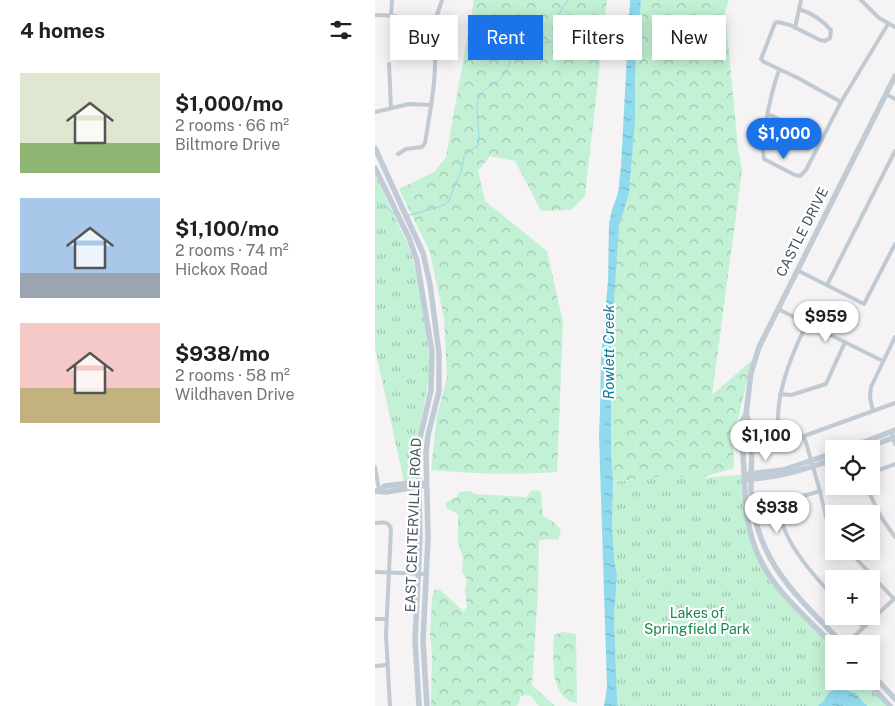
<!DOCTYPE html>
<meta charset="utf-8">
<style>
body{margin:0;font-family:"Public Sans",sans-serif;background:#f2f2f2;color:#202124;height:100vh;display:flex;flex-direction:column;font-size:19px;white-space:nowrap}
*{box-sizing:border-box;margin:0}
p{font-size:16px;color:#757577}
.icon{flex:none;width:28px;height:28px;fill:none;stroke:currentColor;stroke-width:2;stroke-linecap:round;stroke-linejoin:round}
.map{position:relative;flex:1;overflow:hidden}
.side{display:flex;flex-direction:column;background:#fff;width:375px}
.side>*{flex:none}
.guide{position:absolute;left:15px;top:15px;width:430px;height:45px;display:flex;gap:10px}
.controls{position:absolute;left:450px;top:440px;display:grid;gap:10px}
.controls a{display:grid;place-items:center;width:55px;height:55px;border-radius:0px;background:#fff;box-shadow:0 2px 12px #0003;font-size:25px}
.price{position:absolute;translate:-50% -42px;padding:0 11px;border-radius:18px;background:#fff;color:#222;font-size:16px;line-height:32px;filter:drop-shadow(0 1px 2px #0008)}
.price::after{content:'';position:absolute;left:50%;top:30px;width:15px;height:11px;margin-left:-8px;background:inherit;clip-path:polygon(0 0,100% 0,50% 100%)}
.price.on{background:#1a73e8;color:#fff}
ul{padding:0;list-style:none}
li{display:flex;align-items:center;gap:15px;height:125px;padding:0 20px}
li span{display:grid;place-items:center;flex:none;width:140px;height:100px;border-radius:0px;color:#555}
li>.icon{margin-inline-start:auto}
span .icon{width:60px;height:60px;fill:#fffc;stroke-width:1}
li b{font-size:21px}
h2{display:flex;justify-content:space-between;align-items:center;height:60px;padding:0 20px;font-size:21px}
.chip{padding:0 18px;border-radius:0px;background:#fff;box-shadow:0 2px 12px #0003;font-size:18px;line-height:45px}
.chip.on{background:#1a73e8;color:#fff}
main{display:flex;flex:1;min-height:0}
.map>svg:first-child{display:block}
.forest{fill:url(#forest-crowns)}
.park{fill:url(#park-tufts)}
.water{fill:url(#water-ripples)}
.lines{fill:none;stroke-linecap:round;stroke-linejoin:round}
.stream{stroke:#90daee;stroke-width:1}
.street{stroke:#c1cad2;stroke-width:4}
.secondary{stroke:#c1cbd6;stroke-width:5.5}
.labels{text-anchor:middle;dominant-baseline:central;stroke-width:4.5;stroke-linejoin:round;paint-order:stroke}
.street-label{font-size:14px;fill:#4a5661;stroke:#fff}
.park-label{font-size:14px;fill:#17864f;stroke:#fff}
.water-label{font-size:15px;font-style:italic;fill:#0c7c9b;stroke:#fff}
</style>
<main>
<section class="side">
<h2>4 homes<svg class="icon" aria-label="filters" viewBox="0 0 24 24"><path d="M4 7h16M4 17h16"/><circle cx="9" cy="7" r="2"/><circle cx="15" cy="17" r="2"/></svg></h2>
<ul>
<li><span style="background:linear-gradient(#dfe7d0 70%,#8fb573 0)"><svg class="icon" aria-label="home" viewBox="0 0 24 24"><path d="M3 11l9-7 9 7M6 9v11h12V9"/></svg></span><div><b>$1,000/mo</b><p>2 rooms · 66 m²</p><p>Biltmore Drive</p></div></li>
<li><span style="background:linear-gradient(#a9c7e8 75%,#9aa5b1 0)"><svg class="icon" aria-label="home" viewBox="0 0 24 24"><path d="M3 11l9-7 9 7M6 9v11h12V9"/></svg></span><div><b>$1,100/mo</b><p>2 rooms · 74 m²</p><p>Hickox Road</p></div></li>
<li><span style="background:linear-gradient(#f6c9c9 65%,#c2b280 0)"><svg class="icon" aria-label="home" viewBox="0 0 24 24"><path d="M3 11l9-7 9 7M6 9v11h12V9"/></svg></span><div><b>$938/mo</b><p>2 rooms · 58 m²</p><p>Wildhaven Drive</p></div></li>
</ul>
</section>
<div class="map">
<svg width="520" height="706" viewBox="0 0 520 706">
<defs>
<pattern id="forest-crowns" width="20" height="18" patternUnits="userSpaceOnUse" patternTransform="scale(1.25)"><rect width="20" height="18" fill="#c3f1d5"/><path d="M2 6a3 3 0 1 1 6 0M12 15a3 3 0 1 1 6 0" fill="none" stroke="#a0c6b0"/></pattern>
<pattern id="park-tufts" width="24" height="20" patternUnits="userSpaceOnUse" patternTransform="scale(1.25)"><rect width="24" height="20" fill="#c3f1d5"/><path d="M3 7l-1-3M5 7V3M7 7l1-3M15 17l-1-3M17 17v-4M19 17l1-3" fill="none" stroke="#a0c6b0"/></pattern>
<pattern id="water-ripples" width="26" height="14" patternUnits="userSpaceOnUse" patternTransform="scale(1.25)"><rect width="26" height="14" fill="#90daee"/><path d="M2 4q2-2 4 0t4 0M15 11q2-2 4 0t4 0" fill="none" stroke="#78b4c4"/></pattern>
</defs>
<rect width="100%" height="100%" fill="#f5f3f3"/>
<g class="forest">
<path d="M 99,0 L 232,0 L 210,196 L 196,210 L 166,211 L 140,161 L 115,156 L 103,171 L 110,201 L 172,251 L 188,322 L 182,472 C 140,475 98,474 56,470 L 62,415 L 72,378 L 69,319 L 55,252 L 24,189 L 59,172 L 71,157 Z"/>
<path d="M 260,0 L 354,0 L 350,11 L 363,148 L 367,171 L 337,395 L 377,360 L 358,440 L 359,468 L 325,478 L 296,476 L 235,482 L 231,304 L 249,186 Z"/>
<path d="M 163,490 L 166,493 L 168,516 L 180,523 L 186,530 L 183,540 L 173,539 L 164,541 L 163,591 L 157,685 L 180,706 L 164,706 L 155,695 L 146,696 L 143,705 L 141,706 L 56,706 L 57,653 L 55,635 L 57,598 L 60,589 L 65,590 L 89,612 L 92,606 L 90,591 L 92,580 L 87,572 L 88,559 L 83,541 L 83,514 L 71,508 L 71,502 L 82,497 L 84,492 L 95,491 L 100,494 L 152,497 L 156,491 Z"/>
<path d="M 187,632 L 201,634 L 202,703 C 174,700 178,655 179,635 Z"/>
</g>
<g class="park">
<path d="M 0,175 L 34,247 L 42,273 L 52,337 L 54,358 L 54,379 L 41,446 L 40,479 L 29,482 L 0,348 Z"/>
<path d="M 366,475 L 368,504 L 377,543 L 415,603 L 459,649 L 459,681 L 489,681 L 513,706 L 242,706 L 239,617 L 242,575 L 239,559 L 237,524 L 238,482 L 296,476 L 325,478 Z"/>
</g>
<g class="water">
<path d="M 255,0 L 266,0 L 260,71 L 260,122 L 256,167 L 254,193 L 244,226 L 236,345 L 236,453 L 238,482 L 237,524 L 239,559 L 242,575 L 239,617 L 242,701 L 242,706 L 229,706 L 232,687 L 224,434 L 225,413 L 226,358 L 233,281 L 234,223 L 237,210 L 243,193 L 246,166 Z"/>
<path d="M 467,689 L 480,693 L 492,706 L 443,706 C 456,697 448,690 467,689 Z"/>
</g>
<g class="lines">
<g class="stream">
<path d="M 0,202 L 11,207 L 20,215"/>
<path d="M 33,215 L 43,213 L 69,205 L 73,202 L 86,171 L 89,157 L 93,152 L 103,146 C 106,130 100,116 103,100 C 106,87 121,86 128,76 C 137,63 136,47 152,38 L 171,43 L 181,40 L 181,22 L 184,14 L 193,0"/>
</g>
<g class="street">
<path d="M 486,0 L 504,18 L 520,27"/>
<path d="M 424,9 C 436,13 448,21 456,30 L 455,38 L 450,41 L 445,40 L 415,25 L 403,22 L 400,23 L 386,59 L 389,62 L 423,78 L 466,102"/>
<path d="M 0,15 C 10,15 21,15 31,19 C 45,25 59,42 60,58 C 61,85 54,117 50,143 L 47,147 L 31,149 L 23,154"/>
<path d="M 16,16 L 17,0"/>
<path d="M 420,28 L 426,0"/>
<path d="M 48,32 L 61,18 L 67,0"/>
<path d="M 14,64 L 16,108"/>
<path d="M 404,70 C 397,90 385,138 389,159 L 420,175 L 425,176 L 431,170 L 466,102 L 513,24"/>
<path d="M 511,94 L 520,99"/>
<path d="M 0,112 L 34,104 L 56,105"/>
<path d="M 393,114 L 446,139"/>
<path d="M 422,270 L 489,304 L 520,244"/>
<path d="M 452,285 L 520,151"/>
<path d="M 403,309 L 508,361"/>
<path d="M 432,323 C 414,360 398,399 404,441 L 408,443 L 429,436 L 520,403"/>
<path d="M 405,394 L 416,395 L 451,384 L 470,342"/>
<path d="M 498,411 L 495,398 L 496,387 L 520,337"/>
<path d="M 516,432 L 520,444"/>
<path d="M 429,436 L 445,491 L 451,517 L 459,533"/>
<path d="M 0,467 L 4,490"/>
<path d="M 496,473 L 520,464"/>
<path d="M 491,486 L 506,517 L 520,537"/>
<path d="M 445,491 L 407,502 C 398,532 440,577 459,597"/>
<path d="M 0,523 C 7,522 14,521 16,529 L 11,635 L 15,706"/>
<path d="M 474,551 L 519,599"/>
<path d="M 0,572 L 51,574"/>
<path d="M 478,616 L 488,627"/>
<path d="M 0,619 L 11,619"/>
<path d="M 471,644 L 520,598"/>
<path d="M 0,666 L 12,665"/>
</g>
<g class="secondary">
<path d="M 0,148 L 48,253 L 55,284 L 64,353 L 64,391 L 53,435 L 51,453 L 53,538 L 48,640 L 52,706"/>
<path d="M 0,168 L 34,238 L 42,261 L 57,352 L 56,390 L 45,438 L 43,456 L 45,538 L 40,640 L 44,706"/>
<path d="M 371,414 C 381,436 375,465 376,490 C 380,561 422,596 468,644"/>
<path d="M 471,449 L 520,430"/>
<path d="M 488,449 L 520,437"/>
<path d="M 373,474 L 408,470 L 459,453"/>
<path d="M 373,479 C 404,478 431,469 459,459"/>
<path d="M 4,490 L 10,486 L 43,482 L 47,483"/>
<path d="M 0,491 L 11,492 L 47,486"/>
<path d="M 459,646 C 434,619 402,594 386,561 C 371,532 370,503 369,471 C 368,454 367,438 367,421 L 371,414 L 376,373 L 384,347 L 520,76"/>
<path d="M 496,673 L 520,699"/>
<path d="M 492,681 L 515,706"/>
</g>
</g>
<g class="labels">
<g class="street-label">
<text transform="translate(427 232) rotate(-63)">CASTLE DRIVE</text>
<text transform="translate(38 525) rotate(-88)">EAST CENTERVILLE ROAD</text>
</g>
<g class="park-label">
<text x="322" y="613">Lakes of<tspan x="322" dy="16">Springfield Park</tspan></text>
</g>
<g class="water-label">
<text transform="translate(233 352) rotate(-90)">Rowlett Creek</text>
</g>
</g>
</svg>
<div class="controls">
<a><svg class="icon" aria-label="locate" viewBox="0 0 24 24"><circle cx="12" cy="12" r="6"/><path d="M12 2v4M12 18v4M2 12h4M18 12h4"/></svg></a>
<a><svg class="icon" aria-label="layers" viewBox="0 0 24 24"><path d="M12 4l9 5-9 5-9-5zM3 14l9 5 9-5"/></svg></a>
<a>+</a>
<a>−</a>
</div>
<b class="price on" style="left:409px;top:160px">$1,000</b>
<b class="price" style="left:451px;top:343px">$959</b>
<b class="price" style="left:391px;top:462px">$1,100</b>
<b class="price" style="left:402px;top:534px">$938</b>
<div class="guide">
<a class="chip">Buy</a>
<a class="chip on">Rent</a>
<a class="chip">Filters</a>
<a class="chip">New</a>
</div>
</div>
</main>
